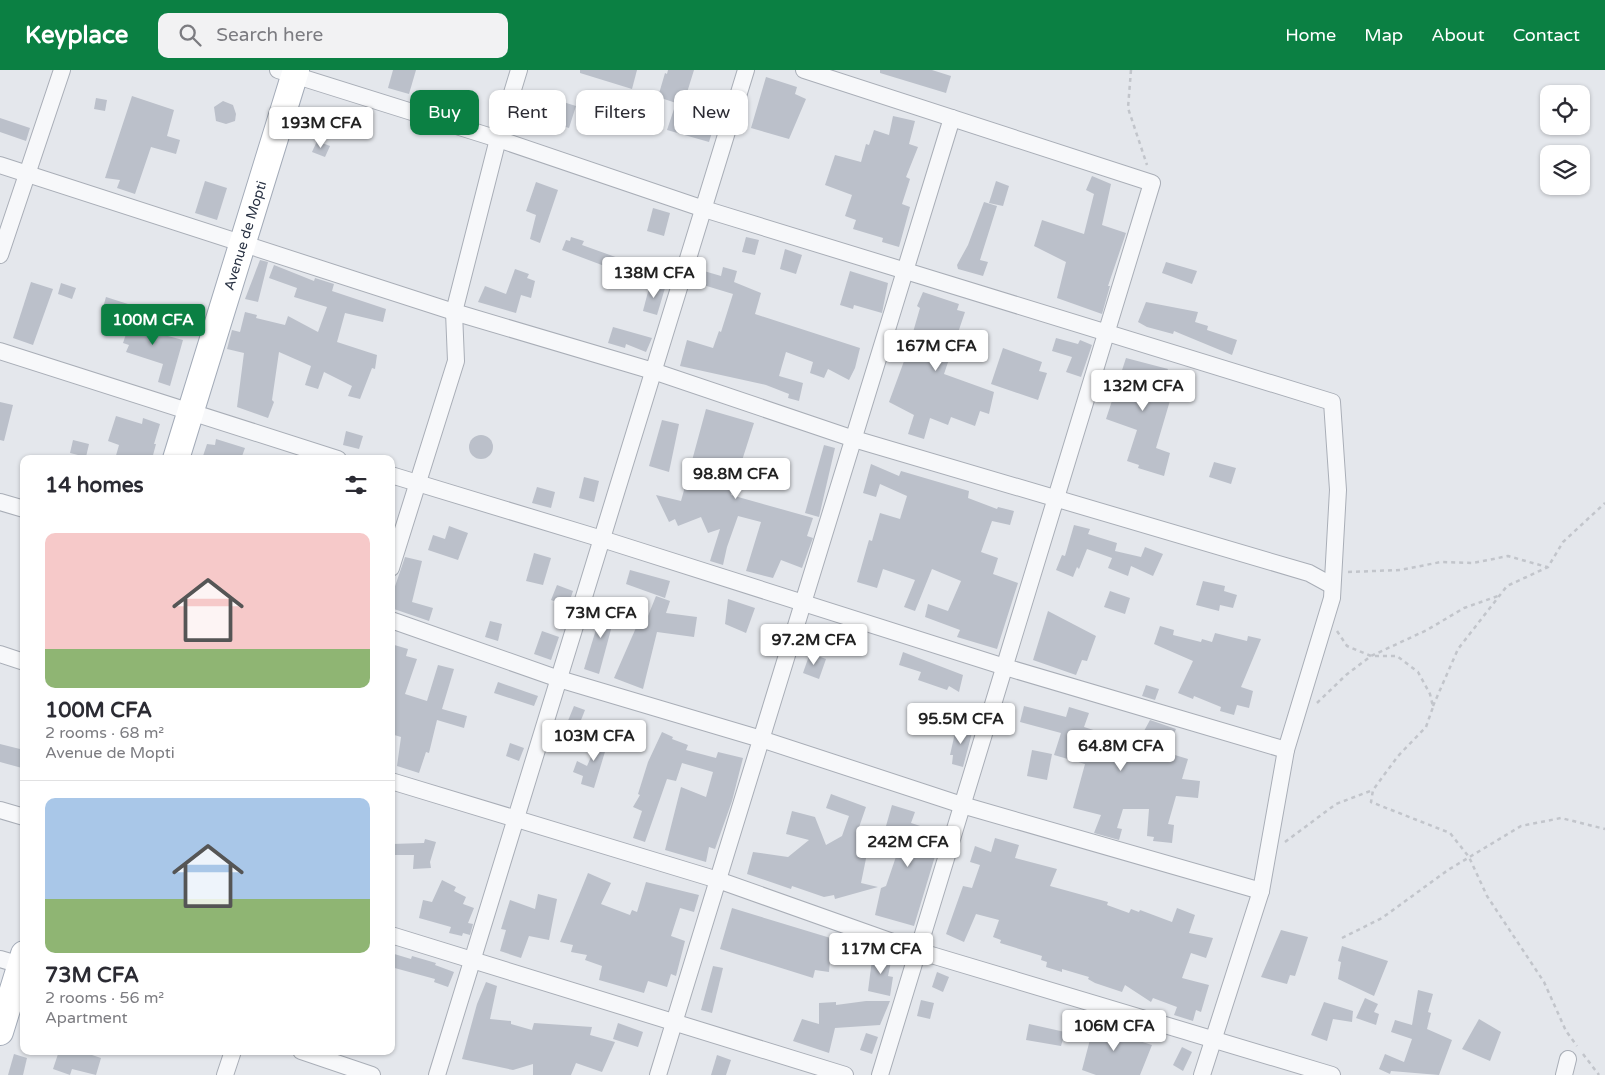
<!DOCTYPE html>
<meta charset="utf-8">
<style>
body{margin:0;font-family:"Varela Round",sans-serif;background:#f2f2f3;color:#2b2b33;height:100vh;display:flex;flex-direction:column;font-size:19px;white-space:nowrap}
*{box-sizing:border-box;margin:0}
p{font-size:16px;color:#7c7c81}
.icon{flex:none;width:28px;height:28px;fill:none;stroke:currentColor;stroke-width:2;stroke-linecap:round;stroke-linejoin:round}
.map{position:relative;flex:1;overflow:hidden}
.details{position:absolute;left:20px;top:385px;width:375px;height:600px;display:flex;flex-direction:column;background:#fff;border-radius:10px;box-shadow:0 1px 4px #0004}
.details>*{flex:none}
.hud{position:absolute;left:410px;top:20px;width:475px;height:45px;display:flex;gap:10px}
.controls{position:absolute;left:1540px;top:15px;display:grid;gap:10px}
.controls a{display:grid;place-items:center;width:50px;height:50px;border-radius:10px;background:#fff;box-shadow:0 1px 4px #0004;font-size:25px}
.price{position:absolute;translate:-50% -42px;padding:0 11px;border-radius:5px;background:#fff;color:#222;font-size:16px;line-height:32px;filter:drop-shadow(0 1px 2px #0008)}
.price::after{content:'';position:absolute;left:50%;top:30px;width:15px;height:11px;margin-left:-8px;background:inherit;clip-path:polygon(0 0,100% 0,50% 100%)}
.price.active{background:#0b8043;color:#fff}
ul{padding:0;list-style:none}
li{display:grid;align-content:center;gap:10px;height:265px;padding:0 25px}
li+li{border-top:1px solid #e1e1e2}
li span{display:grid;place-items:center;height:155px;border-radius:10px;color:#555}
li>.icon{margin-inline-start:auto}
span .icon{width:90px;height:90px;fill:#fffc;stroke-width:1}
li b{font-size:21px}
h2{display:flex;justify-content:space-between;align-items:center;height:60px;padding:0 25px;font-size:21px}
.chip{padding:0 18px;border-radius:10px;background:#fff;box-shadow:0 1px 4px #0004;font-size:18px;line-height:45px}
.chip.active{background:#0b8043;color:#fff}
header{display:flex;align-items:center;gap:30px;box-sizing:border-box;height:70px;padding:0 25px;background:#0b8043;color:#fff}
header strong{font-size:24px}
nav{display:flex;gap:28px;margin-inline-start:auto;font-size:18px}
.search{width:350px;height:45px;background:#f2f2f3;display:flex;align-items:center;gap:12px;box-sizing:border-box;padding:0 18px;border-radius:10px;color:#7c7c81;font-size:19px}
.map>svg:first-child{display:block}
.building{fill:#bbc0ca}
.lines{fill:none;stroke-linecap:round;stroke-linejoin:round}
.street-casing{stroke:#a9aeb7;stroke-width:18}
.primary-casing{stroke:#a3abb8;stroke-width:28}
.path{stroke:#c2c5cb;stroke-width:2.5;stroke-dasharray:4 4;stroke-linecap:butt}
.street{stroke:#f7f8fa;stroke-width:16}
.primary{stroke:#fff;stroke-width:26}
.labels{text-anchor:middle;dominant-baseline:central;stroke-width:4;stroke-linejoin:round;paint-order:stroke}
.street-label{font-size:14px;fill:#2b3445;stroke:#f4f6f9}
</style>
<header>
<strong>Keyplace</strong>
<div class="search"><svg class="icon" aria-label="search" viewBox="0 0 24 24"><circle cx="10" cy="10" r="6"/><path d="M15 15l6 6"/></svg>Search here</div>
<nav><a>Home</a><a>Map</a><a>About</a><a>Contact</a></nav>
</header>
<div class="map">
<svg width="1605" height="1005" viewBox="0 0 1605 1005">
<rect width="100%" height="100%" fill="#e4e7ec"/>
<g class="building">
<path d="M 393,0 L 416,0 L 409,24 L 388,18 Z"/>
<path d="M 580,0 L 637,0 L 632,19 L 580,3 Z"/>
<path d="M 668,0 L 694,0 L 685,29 L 694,32 L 691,40 L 697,43 L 694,50 L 714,56 L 709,72 L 667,60 L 676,33 L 658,27 L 665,3 L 667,4 Z"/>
<path d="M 880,0 L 932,0 L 951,6 L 946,23 L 880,3 Z"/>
<path d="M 766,7 L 797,17 L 795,24 L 806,29 L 789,69 L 751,58 Z"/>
<path d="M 447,20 L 463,24 L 458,46 L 439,40 Z"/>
<path d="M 132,26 L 174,40 L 167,66 L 180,70 L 176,84 L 151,77 L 135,124 L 117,118 L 120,110 L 105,108 Z"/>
<path d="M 96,28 L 107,30 L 105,41 L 94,39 Z"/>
<path d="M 223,31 L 233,35 L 236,44 L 235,51 L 226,54 L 216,51 L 214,37 Z"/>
<path d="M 560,31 L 576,36 L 569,58 L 553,53 L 554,48 L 545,45 L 549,32 L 558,35 Z"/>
<path d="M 893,46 L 915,51 L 909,74 L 918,77 L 906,107 L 910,109 L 902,134 L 910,137 L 899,177 L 882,172 L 883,168 L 853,159 L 856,150 L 845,146 L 852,125 L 825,115 L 835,85 L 861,92 L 866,74 L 869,75 L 874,60 L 889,65 Z"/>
<path d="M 0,48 L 30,58 L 26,71 L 0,62 Z"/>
<path d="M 317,71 L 330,76 L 325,87 L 312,82 Z"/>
<path d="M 1092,106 L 1111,114 L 1102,155 L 1126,163 L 1108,216 L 1110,216 L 1102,244 L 1057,228 L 1066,192 L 1034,176 L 1042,150 L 1084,164 L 1094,124 L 1086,120 Z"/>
<path d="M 205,111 L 227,118 L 217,150 L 195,143 Z"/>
<path d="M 996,111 L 1009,116 L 1003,136 L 989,133 Z"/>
<path d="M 536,112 L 558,120 L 540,173 L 530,169 L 536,145 L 526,141 Z"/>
<path d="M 984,132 L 997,136 L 980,190 L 988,192 L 983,206 L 958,199 L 957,195 L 968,175 Z"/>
<path d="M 653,138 L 670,143 L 664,166 L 647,161 Z"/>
<path d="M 571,167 L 584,171 L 582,175 L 635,194 L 631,206 L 562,180 L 566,170 L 570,171 Z"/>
<path d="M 746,167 L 759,170 L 755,185 L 742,182 Z"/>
<path d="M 785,179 L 802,185 L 796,204 L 780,199 Z"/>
<path d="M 260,190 L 268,192 L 258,232 L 245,229 Z"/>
<path d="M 1166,192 L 1197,201 L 1192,214 L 1162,203 Z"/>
<path d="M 274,195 L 314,211 L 315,208 L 334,214 L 332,221 L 386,239 L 383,252 L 345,243 L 337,272 L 377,285 L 375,299 L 372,298 L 360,329 L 348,326 L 352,316 L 324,302 L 318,319 L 305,315 L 311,296 L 279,282 L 272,330 L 274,332 L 268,348 L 237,337 L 244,283 L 227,279 L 232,260 L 240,262 L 245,242 L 257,245 L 256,248 L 285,255 L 288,246 L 318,262 L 327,237 L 294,227 L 297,218 L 269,208 Z"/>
<path d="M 723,197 L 737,201 L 734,212 L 761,223 L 755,244 L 860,278 L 855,298 L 849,310 L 828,299 L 824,308 L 810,303 L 813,292 L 786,282 L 779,306 L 803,313 L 799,331 L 788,328 L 789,324 L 766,315 L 680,296 L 687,270 L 713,278 L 719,261 L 721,262 L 733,224 L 700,214 L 704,201 L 721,206 Z"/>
<path d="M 515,199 L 529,204 L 527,208 L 535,211 L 531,228 L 521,225 L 516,243 L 478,232 L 485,216 L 506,224 Z"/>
<path d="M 850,201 L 888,213 L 882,243 L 854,235 L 853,239 L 840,235 Z"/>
<path d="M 31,212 L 53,219 L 33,275 L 13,268 Z"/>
<path d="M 61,213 L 76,218 L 72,229 L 58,224 Z"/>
<path d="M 650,214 L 665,218 L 657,245 L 643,241 Z"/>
<path d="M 923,222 L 959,234 L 957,240 L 965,242 L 944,304 L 994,322 L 989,344 L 980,341 L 975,356 L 951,347 L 948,355 L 930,348 L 924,369 L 908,364 L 914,345 L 889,332 L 907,283 L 920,238 L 917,236 Z"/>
<path d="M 106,227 L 131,235 L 126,250 L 102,241 Z"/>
<path d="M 1146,232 L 1198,242 L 1195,252 L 1208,256 L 1207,260 L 1237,270 L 1232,285 L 1174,261 L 1173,264 L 1147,257 L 1138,252 Z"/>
<path d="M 133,243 L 157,251 L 153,262 L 183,270 L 170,316 L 158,312 L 163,294 L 126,282 L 129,275 L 123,273 Z"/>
<path d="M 613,257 L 652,268 L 646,282 L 626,274 L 625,278 L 608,273 Z"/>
<path d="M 1056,268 L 1078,274 L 1080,270 L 1092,275 L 1081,307 L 1066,302 L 1072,287 L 1052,281 Z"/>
<path d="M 1003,278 L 1042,292 L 1039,301 L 1047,303 L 1038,330 L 991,314 Z"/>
<path d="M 1126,288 L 1168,299 L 1163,313 L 1174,317 L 1156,378 L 1170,383 L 1164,406 L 1138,398 L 1139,395 L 1127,391 L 1137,360 L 1106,349 Z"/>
<path d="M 0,332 L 13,335 L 4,371 L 0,370 Z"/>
<path d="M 706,339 L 754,353 L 731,425 L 813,448 L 807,466 L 813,468 L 802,498 L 781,490 L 773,508 L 746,501 L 761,452 L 738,446 L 727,477 L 723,495 L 710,491 L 720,459 L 708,463 L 701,447 L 678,456 L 675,449 L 669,452 L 656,425 L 681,431 L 686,413 L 691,410 L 687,409 Z"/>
<path d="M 116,346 L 142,354 L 143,348 L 160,354 L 154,374 L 156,374 L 152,389 L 115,389 L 119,375 L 108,371 Z"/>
<path d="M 662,350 L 679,354 L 669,402 L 649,396 Z"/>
<path d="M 346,361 L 363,366 L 359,379 L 343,375 Z"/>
<circle cx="481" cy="377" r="12"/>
<path d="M 216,369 L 245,378 L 241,389 L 202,389 L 207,374 L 215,375 Z"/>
<path d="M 73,370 L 89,374 L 86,387 L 70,383 Z"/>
<path d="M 824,375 L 835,378 L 819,447 L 805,443 Z"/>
<path d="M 1214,392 L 1236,398 L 1231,414 L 1209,407 Z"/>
<path d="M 871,394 L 899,406 L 901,401 L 969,421 L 968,428 L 997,439 L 998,437 L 1014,441 L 1010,455 L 992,451 L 981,482 L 998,488 L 993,504 L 1018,513 L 997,579 L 957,567 L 960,560 L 925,547 L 928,534 L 948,541 L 961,511 L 932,499 L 915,541 L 904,537 L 915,510 L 883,499 L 877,518 L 857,512 L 869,470 L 872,471 L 880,443 L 900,449 L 907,426 L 880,414 L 876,427 L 863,423 Z"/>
<path d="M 584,407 L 599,411 L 594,432 L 579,428 Z"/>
<path d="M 537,417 L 555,422 L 551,438 L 532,433 Z"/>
<path d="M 1074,455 L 1090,459 L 1088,464 L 1117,473 L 1115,481 L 1141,487 L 1145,477 L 1163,484 L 1153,506 L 1131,496 L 1128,506 L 1108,498 L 1112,488 L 1087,479 L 1079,499 L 1077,497 L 1073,507 L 1056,500 L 1062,485 L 1065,486 Z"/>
<path d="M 449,456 L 468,463 L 458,490 L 428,480 L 433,465 L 445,469 Z"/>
<path d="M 534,483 L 551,488 L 543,515 L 526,511 Z"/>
<path d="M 405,487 L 422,491 L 412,532 L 433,538 L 429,551 L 391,538 L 391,528 Z"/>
<path d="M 630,500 L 670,511 L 665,528 L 626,514 Z"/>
<path d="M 1203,511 L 1225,516 L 1224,521 L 1237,525 L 1233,538 L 1220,535 L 1219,541 L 1196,535 Z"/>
<path d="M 557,515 L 573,521 L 568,536 L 551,530 Z"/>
<path d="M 1110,521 L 1130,528 L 1125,544 L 1104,537 Z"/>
<path d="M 656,526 L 670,531 L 666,543 L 697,547 L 694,567 L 657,562 L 643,619 L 614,608 L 642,544 L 648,546 Z"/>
<path d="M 728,529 L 755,538 L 746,563 L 725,554 Z"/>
<path d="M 604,533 L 617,537 L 599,604 L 584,599 Z"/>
<path d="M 1048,541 L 1096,566 L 1087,591 L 1082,590 L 1076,605 L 1033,590 Z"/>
<path d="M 490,551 L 502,554 L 498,571 L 485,567 Z"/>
<path d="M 1160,556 L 1174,560 L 1173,565 L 1201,572 L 1202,569 L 1212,572 L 1215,563 L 1247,571 L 1248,566 L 1261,569 L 1241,617 L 1253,621 L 1249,638 L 1237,635 L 1234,645 L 1220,641 L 1221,637 L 1194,626 L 1193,629 L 1178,623 L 1193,591 L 1154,574 Z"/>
<path d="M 542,561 L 559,567 L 551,590 L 534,584 Z"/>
<path d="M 391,574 L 408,579 L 406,586 L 417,589 L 405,624 L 427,631 L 438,595 L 454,599 L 442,639 L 467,646 L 464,658 L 437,650 L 429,683 L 426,682 L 419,703 L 397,696 L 401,667 L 391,664 Z"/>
<path d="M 903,582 L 963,605 L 959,622 L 949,616 L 947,620 L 918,610 L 921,602 L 899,595 Z"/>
<path d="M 810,583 L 826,589 L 819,609 L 803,603 Z"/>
<path d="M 498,612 L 538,626 L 534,636 L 494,623 Z"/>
<path d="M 1146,615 L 1159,619 L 1155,630 L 1142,626 Z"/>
<path d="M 574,636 L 585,640 L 574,668 L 563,663 Z"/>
<path d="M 1024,636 L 1066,647 L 1069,637 L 1089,643 L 1084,657 L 1137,674 L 1150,650 L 1176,659 L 1165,682 L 1188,689 L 1182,709 L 1200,711 L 1198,728 L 1176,726 L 1168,754 L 1174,755 L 1172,773 L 1153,771 L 1154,767 L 1147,766 L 1149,739 L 1123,739 L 1117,758 L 1122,759 L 1119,770 L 1094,763 L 1101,745 L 1073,738 L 1085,694 L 1054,685 L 1061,663 L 1020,652 Z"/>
<path d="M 957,654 L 973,659 L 963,697 L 952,694 L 953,685 L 950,685 Z"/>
<path d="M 603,660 L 611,662 L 594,718 L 581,714 L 583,706 L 573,702 L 577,691 L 587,696 Z"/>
<path d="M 662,662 L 673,667 L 672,669 L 688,675 L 686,680 L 716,688 L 718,682 L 743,688 L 732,731 L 715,779 L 709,777 L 706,792 L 665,780 L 681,717 L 706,727 L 713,702 L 682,693 L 676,711 L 667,709 L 645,772 L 633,768 L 642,741 L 633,737 L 640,725 L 638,724 L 648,692 Z"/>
<path d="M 510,673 L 524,678 L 519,691 L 506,686 Z"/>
<path d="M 0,674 L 24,680 L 22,698 L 0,692 Z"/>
<path d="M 1032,680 L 1052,684 L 1047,710 L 1027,706 Z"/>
<path d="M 831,724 L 866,737 L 856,766 L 870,769 L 861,813 L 878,817 L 835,829 L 834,825 L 824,827 L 792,816 L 791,819 L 747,804 L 753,782 L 788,787 L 809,770 L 786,764 L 792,741 L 815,747 L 826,775 L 842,766 L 849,746 L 826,738 Z"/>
<path d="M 892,735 L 915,742 L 911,753 L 942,763 L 914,856 L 875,845 L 881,818 L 886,816 L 902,769 L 884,763 Z"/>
<path d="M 995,768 L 1019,775 L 1015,788 L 1057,799 L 1050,816 L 1108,832 L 1107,835 L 1129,843 L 1131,839 L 1139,842 L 1140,840 L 1172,852 L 1177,838 L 1195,845 L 1189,863 L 1213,868 L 1206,888 L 1191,883 L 1182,908 L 1209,915 L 1201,942 L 1196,940 L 1193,951 L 1174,945 L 1177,937 L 1153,928 L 1151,932 L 1125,915 L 1122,922 L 1095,913 L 1088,909 L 1089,907 L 1062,899 L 1062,902 L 1046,897 L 1047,892 L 1041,890 L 1042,886 L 1000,873 L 1001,870 L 993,867 L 999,850 L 976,844 L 964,872 L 946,864 L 963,816 L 972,818 L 980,795 L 970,792 L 975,776 L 991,782 Z"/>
<path d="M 425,769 L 436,772 L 430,792 L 431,798 L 413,799 L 414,785 L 391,785 L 391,774 L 424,773 Z"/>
<path d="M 588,803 L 611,813 L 601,834 L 630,845 L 632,840 L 637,842 L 646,812 L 699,825 L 694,842 L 680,838 L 671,866 L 685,871 L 676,906 L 671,904 L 667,917 L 648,911 L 644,923 L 599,910 L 602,896 L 585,890 L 587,885 L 571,882 L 573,875 L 560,872 Z"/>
<path d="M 442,810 L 456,817 L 454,821 L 466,827 L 463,834 L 474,838 L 468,853 L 473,854 L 470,865 L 463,863 L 462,866 L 449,863 L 451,857 L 419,848 L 423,830 L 432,832 Z"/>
<path d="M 538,824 L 557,829 L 549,870 L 529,866 L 521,888 L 500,881 L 506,860 L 501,859 L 510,830 L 535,839 Z"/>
<path d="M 732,838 L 847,873 L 840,893 L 830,890 L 829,902 L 815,900 L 813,908 L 720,879 Z"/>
<path d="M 1281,860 L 1308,867 L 1295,906 L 1290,905 L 1287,914 L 1261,907 Z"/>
<path d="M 1342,876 L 1388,891 L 1374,926 L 1338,909 L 1341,892 L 1338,891 Z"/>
<path d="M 873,882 L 892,887 L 888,906 L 893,907 L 890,926 L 868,921 Z"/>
<path d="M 391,883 L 411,889 L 412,886 L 436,893 L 435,895 L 454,902 L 448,917 L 434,912 L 435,909 L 391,897 Z"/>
<path d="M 713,896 L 723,898 L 712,943 L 701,940 Z"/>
<path d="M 937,902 L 949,907 L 943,922 L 932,917 Z"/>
<path d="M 486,912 L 497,916 L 490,949 L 511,951 L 511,954 L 532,960 L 534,953 L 592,957 L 590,965 L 615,972 L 602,1002 L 576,993 L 571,1005 L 533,1005 L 533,994 L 513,1000 L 462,989 L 477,934 Z"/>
<path d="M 1418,920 L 1433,924 L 1428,942 L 1431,943 L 1427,959 L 1452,970 L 1439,1005 L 1391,1001 L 1390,1004 L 1379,999 L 1385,984 L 1404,992 L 1412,969 L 1391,962 L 1395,950 L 1412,955 Z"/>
<path d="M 1365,928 L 1378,934 L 1374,942 L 1379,944 L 1376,955 L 1356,948 Z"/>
<path d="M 921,930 L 934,933 L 930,949 L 917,946 Z"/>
<path d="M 866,931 L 890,931 L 880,955 L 835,958 L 829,983 L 793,971 L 802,949 L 819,954 L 819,933 L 836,932 L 836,935 Z"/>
<path d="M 1324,932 L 1353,941 L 1352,952 L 1333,949 L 1327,971 L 1311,965 Z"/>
<path d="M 1091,949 L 1116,955 L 1114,963 L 1152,975 L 1140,1005 L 1096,1005 L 1082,1000 L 1092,962 L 1088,960 Z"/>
<path d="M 1479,949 L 1501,962 L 1490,991 L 1462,979 Z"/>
<path d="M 618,953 L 643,962 L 638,977 L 613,969 Z"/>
<path d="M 1029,954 L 1065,962 L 1061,976 L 1026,970 Z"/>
<path d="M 866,963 L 878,967 L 872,984 L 860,980 Z"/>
<path d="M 1182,977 L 1192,982 L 1183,1001 L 1173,995 Z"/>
<path d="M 59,981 L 80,981 L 101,988 L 96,1005 L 72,999 L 70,1005 L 53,999 Z"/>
<path d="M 14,984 L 27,988 L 23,1005 L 8,1005 Z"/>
<path d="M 717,985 L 731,990 L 726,1005 L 711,1005 Z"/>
</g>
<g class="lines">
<g class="street-casing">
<g id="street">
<path d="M 278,0 L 498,69 L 704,139 L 1332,332 L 1338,420 L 1332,528 L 1286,680 L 1261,821 L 1202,1005"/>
<path d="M 804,0 L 1152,113 L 880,1005"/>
<path d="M 0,95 L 454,242 L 653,301 L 854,369 L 1309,503 L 1331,515"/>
<path d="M 0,185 L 62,0"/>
<path d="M 0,281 L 338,389"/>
<path d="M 391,405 L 602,469 L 1005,597 L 1286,680"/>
<path d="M 0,432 L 24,439"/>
<path d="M 391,498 L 456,291 L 454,242 L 498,69 L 519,0"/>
<path d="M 391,550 L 559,609 L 761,669 L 962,735 L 1261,821"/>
<path d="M 0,584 L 24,592"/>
<path d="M 391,711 L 718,810 L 918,881 L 1332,1005"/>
<path d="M 0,740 L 24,747"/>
<path d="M 391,865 L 845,1005"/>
<path d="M 0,889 L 24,896"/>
<path d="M 301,981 L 372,1005"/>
<path d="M 225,1005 L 233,981"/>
<path d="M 437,1005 L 746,0"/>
<path d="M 658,1005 L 952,48"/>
<path d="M 1564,1005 L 1568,989"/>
</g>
</g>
<g class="primary-casing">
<g id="primary">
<path id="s1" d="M 176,389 L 296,0"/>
<path d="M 0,962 L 24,884"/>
</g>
</g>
<g class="path">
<path d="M 1131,0 L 1128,38 L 1147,95"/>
<path d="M 1348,502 L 1400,500 L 1441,492 L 1473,493 L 1508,486 L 1547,497"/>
<path d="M 1337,561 L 1347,576 L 1371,586 L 1397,586 L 1418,602 L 1430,624 L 1433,637 L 1426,657 L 1398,686 L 1373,720 L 1371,732 L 1450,763 L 1469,787 L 1487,826 L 1544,912 L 1566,961 L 1577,976"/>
<path d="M 1317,633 L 1346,605 L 1371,586 L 1427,560 L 1464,538 L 1498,526"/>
<path d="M 1433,636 L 1458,579 L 1507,516 L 1548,497 L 1563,472 L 1605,433"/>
<path d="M 1285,772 L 1336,734 L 1373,720"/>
<path d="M 1342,868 L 1382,848 L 1448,800 L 1521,756 L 1561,748 L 1605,759"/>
<path d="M 1583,984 L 1599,1005"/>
</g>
<use href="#street" class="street"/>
<use href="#primary" class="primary"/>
</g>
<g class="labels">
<g class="street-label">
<text stroke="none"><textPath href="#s1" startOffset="234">Avenue de Mopti</textPath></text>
</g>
</g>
</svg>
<div class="controls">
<a><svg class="icon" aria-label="locate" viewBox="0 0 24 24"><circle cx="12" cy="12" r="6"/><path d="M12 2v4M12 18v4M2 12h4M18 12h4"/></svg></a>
<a><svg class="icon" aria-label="layers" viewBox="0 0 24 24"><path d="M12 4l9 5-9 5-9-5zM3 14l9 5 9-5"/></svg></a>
</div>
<b class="price" style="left:321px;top:79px">193M CFA</b>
<b class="price" style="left:654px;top:229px">138M CFA</b>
<b class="price active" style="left:153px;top:276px">100M CFA</b>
<b class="price" style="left:936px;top:302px">167M CFA</b>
<b class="price" style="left:1143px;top:342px">132M CFA</b>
<b class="price" style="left:736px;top:430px">98.8M CFA</b>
<b class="price" style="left:601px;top:569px">73M CFA</b>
<b class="price" style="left:814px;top:596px">97.2M CFA</b>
<b class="price" style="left:961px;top:675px">95.5M CFA</b>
<b class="price" style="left:594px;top:692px">103M CFA</b>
<b class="price" style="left:1121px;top:702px">64.8M CFA</b>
<b class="price" style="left:908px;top:798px">242M CFA</b>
<b class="price" style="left:881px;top:905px">117M CFA</b>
<b class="price" style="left:1114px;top:982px">106M CFA</b>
<div class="hud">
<a class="chip active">Buy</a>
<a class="chip">Rent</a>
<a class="chip">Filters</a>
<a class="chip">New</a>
</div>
<section class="details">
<h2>14 homes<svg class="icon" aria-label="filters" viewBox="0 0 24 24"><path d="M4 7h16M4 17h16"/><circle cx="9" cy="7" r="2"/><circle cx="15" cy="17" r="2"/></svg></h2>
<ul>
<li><span style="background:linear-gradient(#f6c9c9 75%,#8fb573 0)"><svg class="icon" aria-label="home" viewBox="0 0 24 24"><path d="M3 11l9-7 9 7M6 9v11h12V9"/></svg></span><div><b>100M CFA</b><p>2 rooms · 68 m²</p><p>Avenue de Mopti</p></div></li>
<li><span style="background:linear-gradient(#a9c7e8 65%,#8fb573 0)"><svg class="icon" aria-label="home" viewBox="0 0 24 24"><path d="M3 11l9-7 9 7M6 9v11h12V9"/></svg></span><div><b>73M CFA</b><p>2 rooms · 56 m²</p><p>Apartment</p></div></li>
</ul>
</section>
</div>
